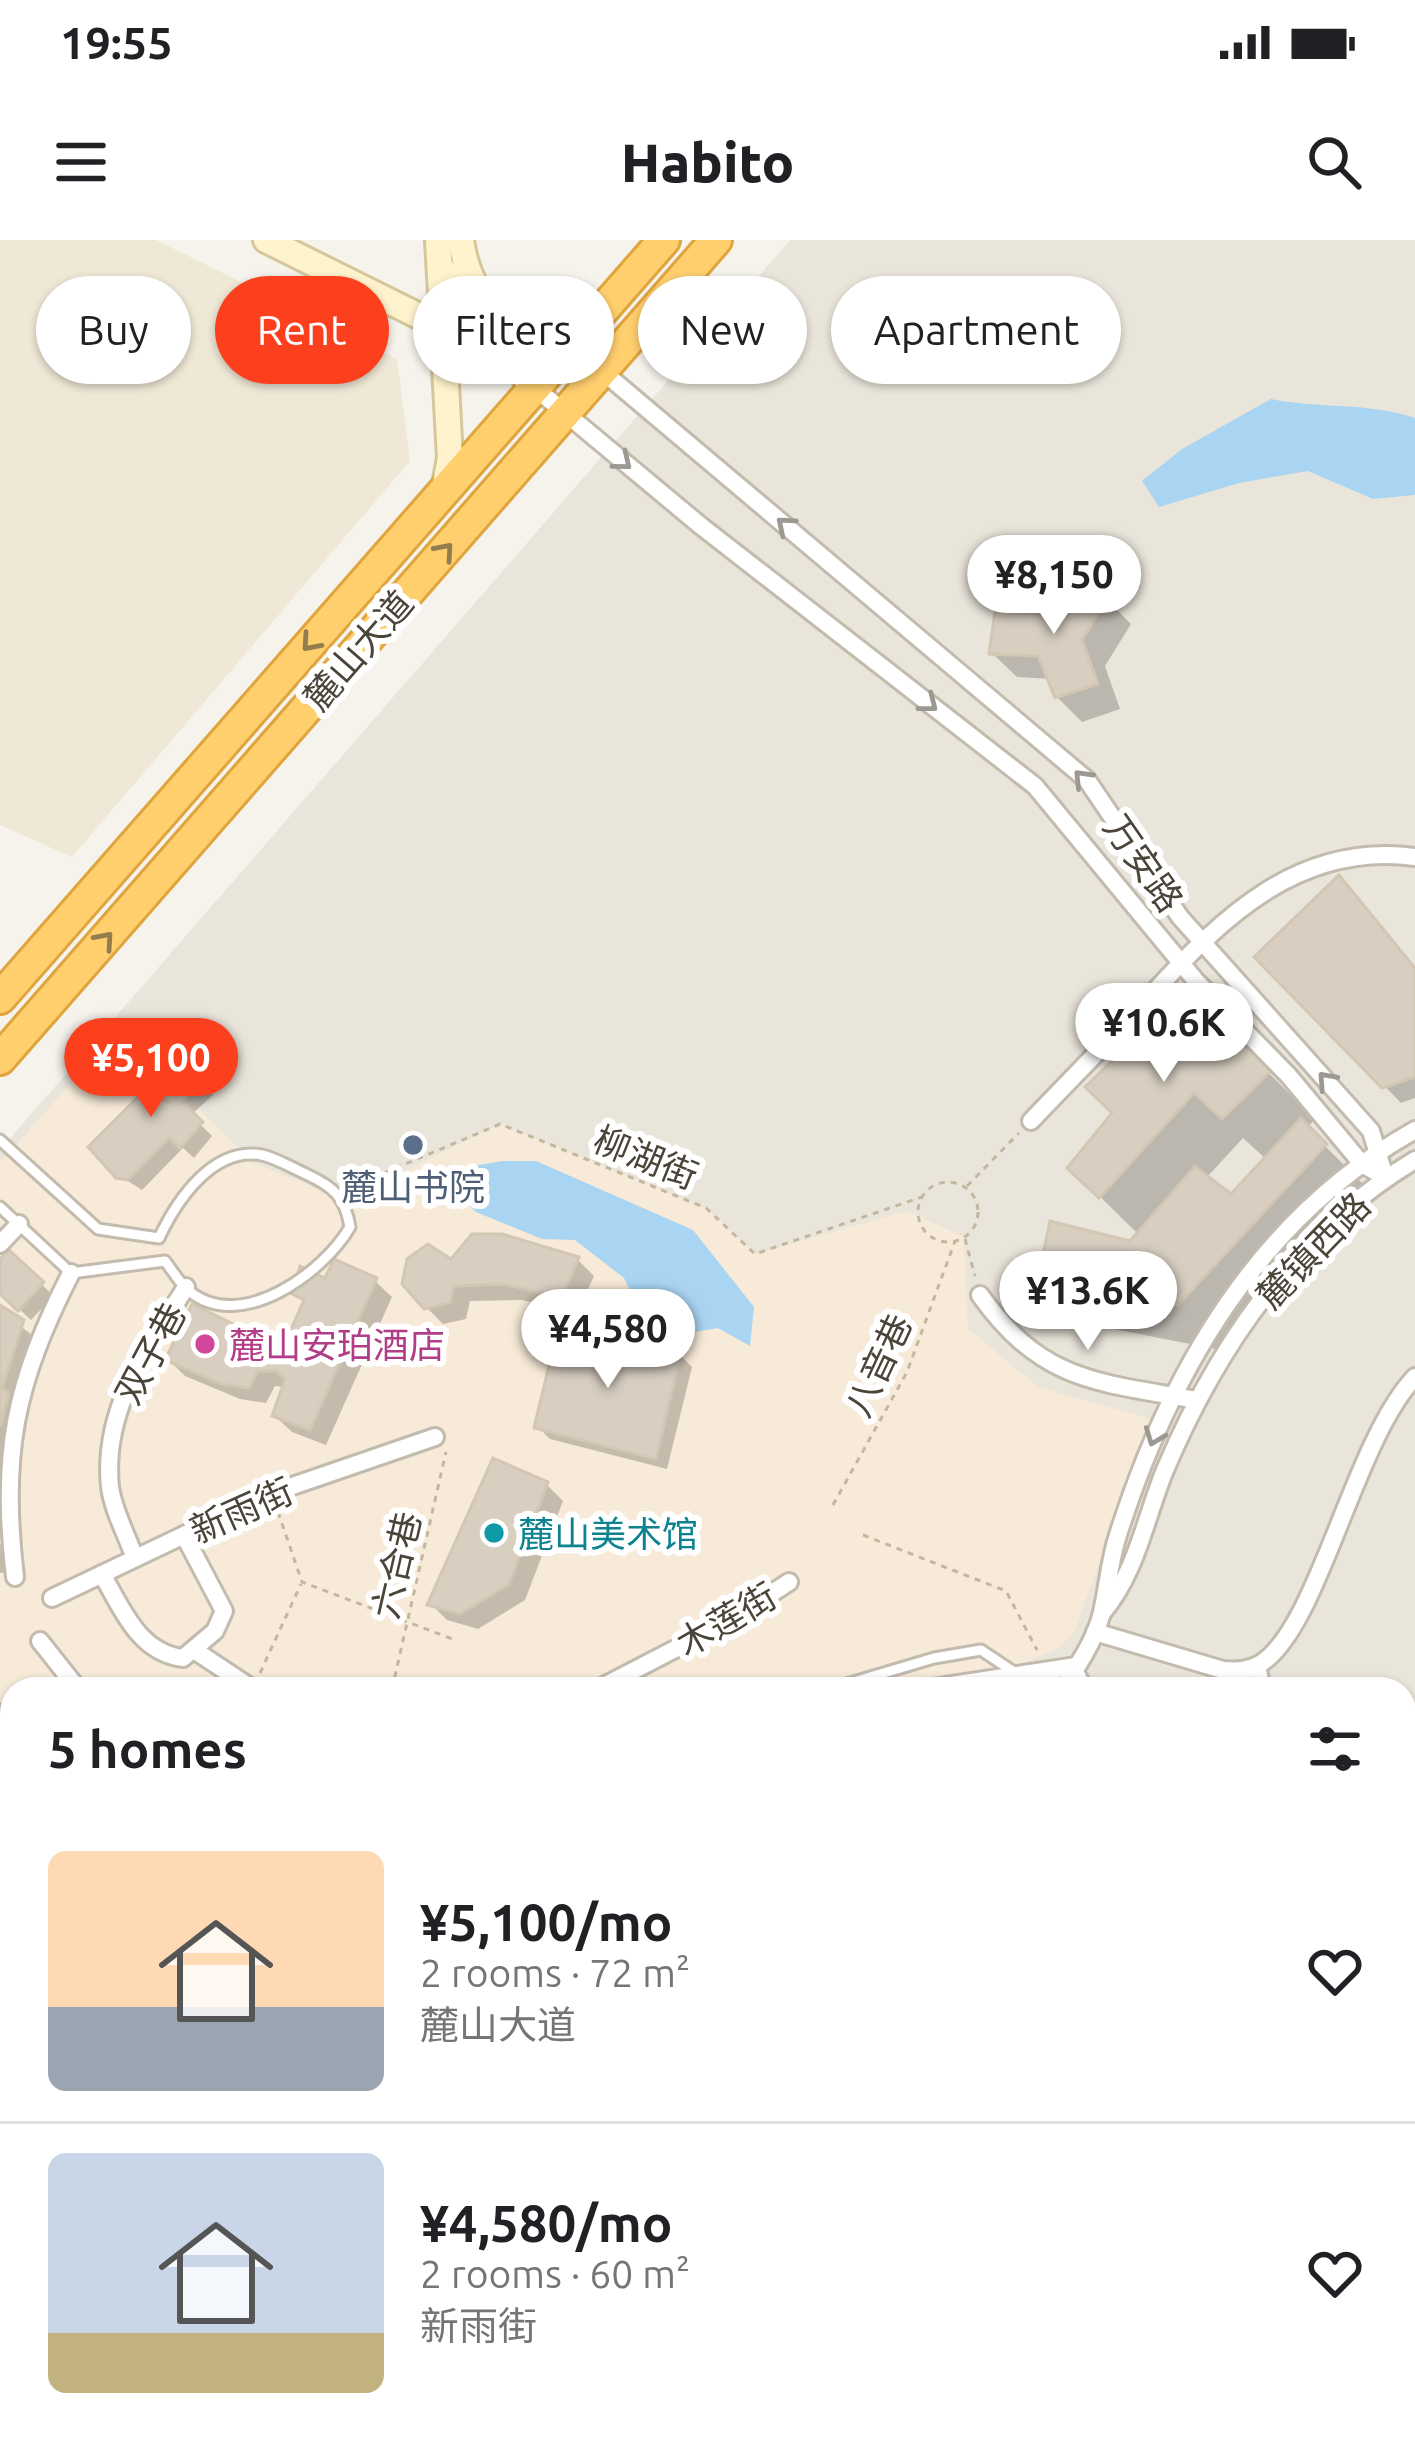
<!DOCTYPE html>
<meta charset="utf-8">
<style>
body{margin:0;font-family:Ubuntu,"Noto Sans SC",sans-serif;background:#f6f6f6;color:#202124;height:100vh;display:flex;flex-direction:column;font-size:45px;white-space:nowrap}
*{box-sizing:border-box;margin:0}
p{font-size:39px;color:#757577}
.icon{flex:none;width:66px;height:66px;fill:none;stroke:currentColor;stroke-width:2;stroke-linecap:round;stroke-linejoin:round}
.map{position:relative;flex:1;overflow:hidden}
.drawer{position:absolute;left:0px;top:1437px;width:1416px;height:768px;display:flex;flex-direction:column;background:#fff;border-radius:36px 36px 0 0;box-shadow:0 3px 9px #0004}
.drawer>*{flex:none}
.hud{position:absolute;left:36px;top:36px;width:1344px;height:108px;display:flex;gap:24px}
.price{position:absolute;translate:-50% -102px;padding:0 27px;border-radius:42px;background:#fff;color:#222;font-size:39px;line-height:78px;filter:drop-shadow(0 3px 6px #0008)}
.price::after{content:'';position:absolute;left:50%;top:72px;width:36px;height:27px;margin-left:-18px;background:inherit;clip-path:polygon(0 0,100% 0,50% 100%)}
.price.current{background:#fc3f1d;color:#fff}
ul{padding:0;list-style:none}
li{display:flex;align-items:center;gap:36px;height:300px;padding:0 48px}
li+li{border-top:3px solid #e0e0e0}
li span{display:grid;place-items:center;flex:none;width:336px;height:240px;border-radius:18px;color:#555}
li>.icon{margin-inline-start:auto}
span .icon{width:144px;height:144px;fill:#fffc;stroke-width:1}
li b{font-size:51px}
h2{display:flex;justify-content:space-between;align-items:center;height:144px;padding:0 48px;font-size:51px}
.chip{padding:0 42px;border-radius:54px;background:#fff;box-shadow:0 3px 9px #0004;font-size:42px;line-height:108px}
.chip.current{background:#fc3f1d;color:#fff}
.status{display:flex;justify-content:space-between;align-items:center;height:84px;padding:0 60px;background:#fff;direction:ltr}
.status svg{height:33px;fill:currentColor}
header{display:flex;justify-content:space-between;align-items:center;height:156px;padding:0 48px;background:#fff;font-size:54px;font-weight:800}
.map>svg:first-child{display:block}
.residential{fill:#eae5da;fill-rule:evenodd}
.commercial{fill:#f7ead8}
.education{fill:#efe8d6}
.green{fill:#d2eab5}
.water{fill:#a9d4f2}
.shadow{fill:#0003;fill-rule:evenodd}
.building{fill:#d8cfc1;stroke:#d3c7b4;stroke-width:3}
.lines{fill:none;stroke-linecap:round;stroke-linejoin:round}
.lane-casing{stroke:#c2bbae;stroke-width:15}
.street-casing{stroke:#c2bbae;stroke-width:22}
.secondary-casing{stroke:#d6c79b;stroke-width:30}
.highway-casing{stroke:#e0a43c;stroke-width:36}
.path{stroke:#c4b79f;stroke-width:3;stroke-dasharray:6 6;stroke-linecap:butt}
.lane{stroke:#fff;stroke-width:9}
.street{stroke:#fff;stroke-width:16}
.secondary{stroke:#fff3cd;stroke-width:24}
.highway{stroke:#ffcf6e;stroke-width:30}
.oneway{stroke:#9c9892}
.oneway2{stroke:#937c4e}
.service-dot{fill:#5c6f8a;stroke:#fff;stroke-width:4.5}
.hotel-dot{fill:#d1479c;stroke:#fff;stroke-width:4.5}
.culture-dot{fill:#0f9aa8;stroke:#fff;stroke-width:4.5}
.labels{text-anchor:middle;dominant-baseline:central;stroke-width:12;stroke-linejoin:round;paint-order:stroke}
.street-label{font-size:36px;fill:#4b4439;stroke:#fff}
.service-label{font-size:36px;fill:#4e5e75;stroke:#fff}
.hotel-label{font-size:36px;fill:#b23c85;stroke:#fff;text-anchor:start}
.culture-label{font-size:36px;fill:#0d838f;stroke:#fff;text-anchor:start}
</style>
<div class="status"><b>19:55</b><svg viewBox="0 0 49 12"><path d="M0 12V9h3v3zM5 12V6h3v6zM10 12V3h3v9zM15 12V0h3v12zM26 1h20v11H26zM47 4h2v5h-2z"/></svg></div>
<header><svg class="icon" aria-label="menu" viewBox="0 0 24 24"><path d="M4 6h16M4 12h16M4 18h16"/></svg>Habito<svg class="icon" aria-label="search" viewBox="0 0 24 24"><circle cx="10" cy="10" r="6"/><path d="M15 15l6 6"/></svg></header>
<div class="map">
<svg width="1415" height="2205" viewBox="0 0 1415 2205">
<rect width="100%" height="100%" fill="#f6f3ec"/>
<path class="residential" d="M 790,0 L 1415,0 L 1415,2205 L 0,2205 L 0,910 ZM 12,1449 L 1404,1449 L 1404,2193 L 12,2193 Z"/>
<path class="commercial" d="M 118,790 L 254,923 L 345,960 L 500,884 L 706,968 L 756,1014 L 907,971 L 964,997 L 968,1089 L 1038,1147 L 1151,1179 L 1074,1393 L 1059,1408 L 1020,1425 L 898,1449 L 12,1449 L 12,1681 L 0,1677 L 0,923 Z"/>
<path class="education" d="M 0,0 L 156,0 L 397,119 L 410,221 L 72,617 L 0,585 Z"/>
<path class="green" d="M 623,2193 L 920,2193 L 938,2205 L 606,2205 Z"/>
<g class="water">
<path d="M 1271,159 C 1319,169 1368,162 1415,178 L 1415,255 L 1373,259 L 1308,231 L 1239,243 L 1159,267 L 1142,241 L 1182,209 Z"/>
<path d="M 502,921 L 536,921 L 693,990 L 754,1067 L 750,1106 L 718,1088 L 695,1092 L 669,1086 L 635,1061 L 624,1038 L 575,1000 L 542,999 L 476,972 L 459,955 L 468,927 Z"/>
</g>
<g class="shadow">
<path d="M 1067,341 L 1107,360 L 1131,384 L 1105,426 L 1120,469 L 1082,482 L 1057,457 L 1050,439 L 1017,437 L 992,413 L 1045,378 Z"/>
<path d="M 1259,717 L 1415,732 L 1415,858 L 1401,863 Z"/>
<path d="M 1188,753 L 1315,879 L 1307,888 L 1372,953 L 1226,1111 L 1088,1084 L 1041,1037 L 1131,1004 L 1139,995 L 1071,928 L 1115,873 ZM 1243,898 L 1267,920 L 1231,958 L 1206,938 Z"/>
<path d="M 173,815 L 213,855 L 191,875 L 212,896 L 194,918 L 183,908 L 142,950 L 108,928 L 180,872 Z"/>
<path d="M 9,1014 L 54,1056 L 31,1080 L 0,1051 L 0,1024 Z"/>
<path d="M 577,1019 L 594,1036 L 578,1072 L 521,1060 L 470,1061 L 466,1079 L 443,1084 L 426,1067 L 451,1023 Z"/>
<path d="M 375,1041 L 392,1057 L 326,1205 L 292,1192 L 275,1176 L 286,1147 L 275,1146 L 266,1163 L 240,1159 L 185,1136 L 169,1120 L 193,1068 L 236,1089 L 252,1105 L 248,1111 L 285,1111 L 306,1064 L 295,1053 L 327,1042 Z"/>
<path d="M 0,1071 L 39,1100 L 0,1248 Z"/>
<path d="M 680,1115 L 692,1127 L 667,1229 L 550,1199 L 538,1187 Z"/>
<path d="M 546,1244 L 563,1261 L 525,1360 L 478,1389 L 447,1380 L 431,1364 Z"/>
<path d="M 0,1302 L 6,1332 L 0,1333 Z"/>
<path d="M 0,1462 L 12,1470 L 0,1507 Z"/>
</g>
<g class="building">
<path d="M 1065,337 L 1108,357 L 1082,400 L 1098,444 L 1055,458 L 1038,416 L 989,414 L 995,371 L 1043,375 Z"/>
<path d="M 1339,635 L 1415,728 L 1415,837 L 1382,848 L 1254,717 Z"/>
<path d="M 1188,748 L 1271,831 L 1222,879 L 1194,853 L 1099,958 L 1067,928 L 1112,873 L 1085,847 Z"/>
<path d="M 173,810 L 203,842 L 182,861 L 203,882 L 180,908 L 169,898 L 128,940 L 116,938 L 88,907 L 145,850 L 169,863 L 146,837 Z"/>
<path d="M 1301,878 L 1327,904 L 1178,1065 L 1038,1038 L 1050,981 L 1130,1001 L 1195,926 L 1231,954 Z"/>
<path d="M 472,994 L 502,994 L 579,1017 L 562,1057 L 502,1044 L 454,1046 L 450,1063 L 424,1069 L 402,1044 L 407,1019 L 428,1004 L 451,1019 Z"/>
<path d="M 9,1010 L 44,1042 L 18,1071 L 0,1054 L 0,1019 Z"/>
<path d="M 334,1019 L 377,1038 L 310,1190 L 272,1176 L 285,1139 L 276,1131 L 258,1131 L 249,1148 L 221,1144 L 165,1120 L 192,1064 L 237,1086 L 230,1098 L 245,1110 L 264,1101 L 283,1107 L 304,1060 L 292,1054 L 300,1026 L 325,1038 Z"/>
<path d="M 0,1065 L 24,1080 L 2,1148 L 9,1153 L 0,1186 Z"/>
<path d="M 559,1084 L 681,1112 L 656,1219 L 534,1188 Z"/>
<path d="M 493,1218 L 548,1242 L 509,1344 L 460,1374 L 427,1365 Z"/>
</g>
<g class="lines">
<g class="lane-casing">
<g id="lane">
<path d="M 0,900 L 98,989 L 159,998 C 177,960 213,906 262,915 C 276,918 292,928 306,934 C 334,947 345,957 350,987 C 324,1032 241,1094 189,1051 C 180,1044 172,1030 165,1021 L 71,1033 L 0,967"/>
<path d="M 1076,1426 L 1088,1449"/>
<path d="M 830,1449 L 934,1418 L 981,1410 L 1017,1434"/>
<path d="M 0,1676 L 12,1678"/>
<path d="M 1404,1959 L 1415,1946"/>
<path d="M 1365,2193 L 1386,2205"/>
</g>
</g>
<g class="street-casing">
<g id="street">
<path d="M 564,113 L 602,131 L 1087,540 L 1180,677 L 1371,891 L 1385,937"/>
<path d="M 534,147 L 701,286 L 1035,546 L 1196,741 L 1289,836 L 1362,924 L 1385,937"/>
<path d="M 1031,881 C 1071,839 1112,798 1151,755 C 1224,676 1299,602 1415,617"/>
<path d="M 0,1004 L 19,984"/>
<path d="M 980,1055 C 1043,1143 1098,1142 1197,1160"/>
<path d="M 135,1318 C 127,1296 113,1270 110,1247 C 102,1169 147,1110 186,1047"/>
<path d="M 102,1334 C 122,1369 139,1413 183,1418 L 215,1391 L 224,1371 L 184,1295"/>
<path d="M 15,1337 C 0,1214 15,1143 71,1033"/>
<path d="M 52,1358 L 272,1253 L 435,1197"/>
<path d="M 1103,1372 C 1137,1331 1145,1279 1165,1230 C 1218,1105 1297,991 1415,920"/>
<path d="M 1095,1392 L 1223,1430 C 1237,1431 1248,1431 1260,1424 C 1319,1388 1353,1202 1415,1137"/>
<path d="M 40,1401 L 78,1449"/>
<path d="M 194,1410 L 253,1449"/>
<path d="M 1257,1426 L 1262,1449"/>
<path d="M 598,1449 L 731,1380 L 789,1342"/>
<path d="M 925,1449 L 1076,1426"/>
<path d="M 1062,1449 C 1077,1427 1094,1402 1101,1376 C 1108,1349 1109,1322 1118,1295 C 1170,1131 1260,977 1415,890"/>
<path d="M 0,1737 L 12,1739"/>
<path d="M 0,1811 L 12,1813"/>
<path d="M 0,2160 L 12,2160"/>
<path d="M 62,2193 L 62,2205"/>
<path d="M 92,2193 L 92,2205"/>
</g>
</g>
<g class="secondary-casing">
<g id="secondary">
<path d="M 266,0 L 443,88"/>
<path d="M 438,0 L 450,218 L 444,250"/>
<path d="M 461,0 C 470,64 508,89 564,113"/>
<path d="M 443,30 L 475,83 L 534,147"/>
</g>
</g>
<g class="highway-casing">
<g id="highway">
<path d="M 0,758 L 664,0"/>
<path d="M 0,819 L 716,0"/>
</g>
</g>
<g class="path">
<circle cx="948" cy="972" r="30"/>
<path d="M 967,946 L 1019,893"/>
<path d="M 351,947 L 500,884 L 706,968 L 755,1014 L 922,957"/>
<path d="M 965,999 L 975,1036"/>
<path d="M 833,1265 L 907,1132 L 955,1001"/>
<path d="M 278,1272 L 302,1342 L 455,1400"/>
<path d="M 863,1295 L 1006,1351 L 1037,1410"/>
<path d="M 260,1433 L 301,1344"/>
<path d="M 392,1449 L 446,1212"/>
<path d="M 454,2205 L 464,2193"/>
</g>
<use href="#lane" class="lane"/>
<use href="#street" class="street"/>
<use href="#secondary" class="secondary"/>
<use href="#highway" class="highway"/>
</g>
<defs><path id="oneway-chevron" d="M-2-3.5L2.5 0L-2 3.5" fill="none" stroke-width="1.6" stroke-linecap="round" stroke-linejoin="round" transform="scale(3)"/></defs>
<g class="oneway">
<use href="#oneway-chevron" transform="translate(623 222) rotate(39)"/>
<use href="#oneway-chevron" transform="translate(785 285) rotate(-140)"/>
<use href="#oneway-chevron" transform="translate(929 464) rotate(38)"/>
<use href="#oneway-chevron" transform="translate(1082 538) rotate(-134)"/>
<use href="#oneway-chevron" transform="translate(1326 840) rotate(-132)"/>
<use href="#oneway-chevron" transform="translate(1154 1197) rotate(111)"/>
</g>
<g class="oneway2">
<use href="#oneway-chevron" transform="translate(445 311) rotate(-49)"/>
<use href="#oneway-chevron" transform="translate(310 403) rotate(131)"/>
<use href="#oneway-chevron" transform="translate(105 700) rotate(-49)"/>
</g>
<circle class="service-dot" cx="413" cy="905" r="12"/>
<circle class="hotel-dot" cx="205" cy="1104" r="12"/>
<circle class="culture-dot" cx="494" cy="1293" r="12"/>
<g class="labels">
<g class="street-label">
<text transform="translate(358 410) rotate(-49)">麓山大道</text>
<text transform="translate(1144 623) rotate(55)">万安路</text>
<text transform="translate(646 917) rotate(22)">柳湖街</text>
<text transform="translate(1313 1010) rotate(-46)">麓镇西路</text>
<text transform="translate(150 1113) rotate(-62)">双子巷</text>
<text transform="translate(878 1125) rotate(-65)">八音巷</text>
<text transform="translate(241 1270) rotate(-24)">新雨街</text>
<text transform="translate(396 1325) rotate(-77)">六合巷</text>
<text transform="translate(726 1379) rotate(-30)">木莲街</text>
</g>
<g class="service-label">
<text x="413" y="946">麓山书院</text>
</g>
<g class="hotel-label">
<text x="229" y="1104">麓山安珀酒店</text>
</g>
<g class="culture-label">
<text x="518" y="1293">麓山美术馆</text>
</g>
</g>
</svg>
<b class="price" style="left:1054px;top:397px">¥8,150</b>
<b class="price" style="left:1164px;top:845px">¥10.6K</b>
<b class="price current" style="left:151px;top:880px">¥5,100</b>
<b class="price" style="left:1088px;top:1113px">¥13.6K</b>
<b class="price" style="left:608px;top:1151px">¥4,580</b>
<div class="hud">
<a class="chip">Buy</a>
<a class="chip current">Rent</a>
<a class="chip">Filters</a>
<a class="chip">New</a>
<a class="chip">Apartment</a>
</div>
<section class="drawer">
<h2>5 homes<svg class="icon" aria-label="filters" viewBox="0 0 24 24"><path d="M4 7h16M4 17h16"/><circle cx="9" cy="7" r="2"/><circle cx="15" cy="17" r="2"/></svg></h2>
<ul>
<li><span style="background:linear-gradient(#ffd9b3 65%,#9aa5b1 0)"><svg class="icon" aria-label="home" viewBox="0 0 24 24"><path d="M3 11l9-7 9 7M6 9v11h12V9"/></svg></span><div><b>¥5,100/mo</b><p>2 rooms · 72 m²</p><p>麓山大道</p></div><svg class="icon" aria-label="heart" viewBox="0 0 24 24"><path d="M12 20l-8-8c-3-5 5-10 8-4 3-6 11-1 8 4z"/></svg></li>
<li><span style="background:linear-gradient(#c9d6e8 75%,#c2b280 0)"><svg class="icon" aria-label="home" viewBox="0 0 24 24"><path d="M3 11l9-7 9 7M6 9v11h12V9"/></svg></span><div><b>¥4,580/mo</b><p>2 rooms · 60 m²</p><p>新雨街</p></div><svg class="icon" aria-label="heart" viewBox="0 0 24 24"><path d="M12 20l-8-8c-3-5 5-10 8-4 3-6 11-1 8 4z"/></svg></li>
</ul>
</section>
</div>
